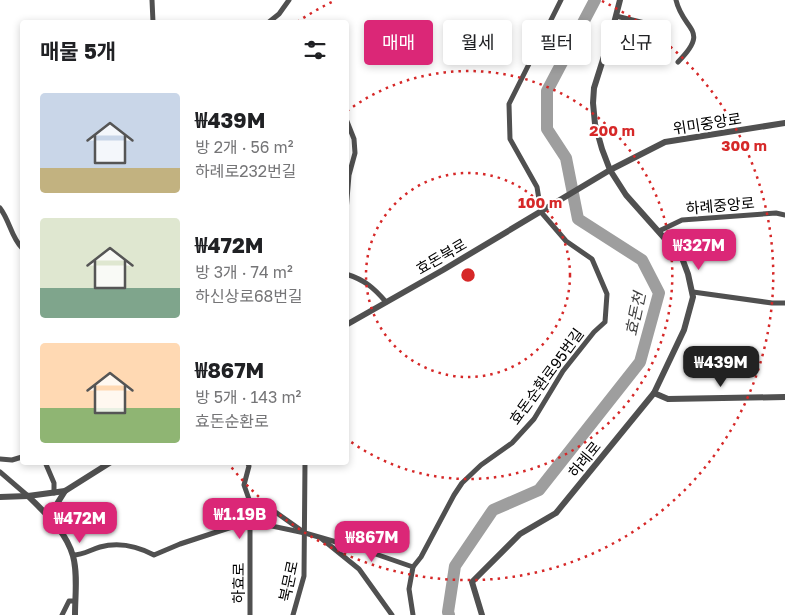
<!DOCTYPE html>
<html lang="ko">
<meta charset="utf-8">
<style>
body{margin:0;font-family:"Golos Text","Noto Sans KR",sans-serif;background:#f2f2f2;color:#202124;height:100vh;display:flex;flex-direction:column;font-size:19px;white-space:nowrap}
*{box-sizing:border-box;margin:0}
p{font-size:16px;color:#757577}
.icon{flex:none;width:28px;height:28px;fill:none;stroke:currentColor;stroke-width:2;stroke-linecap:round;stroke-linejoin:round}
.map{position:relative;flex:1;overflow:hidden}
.details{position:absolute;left:20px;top:20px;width:329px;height:445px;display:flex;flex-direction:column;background:#fff;border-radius:5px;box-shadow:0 2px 8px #0003}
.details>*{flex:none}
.banner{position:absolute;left:364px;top:20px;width:346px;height:45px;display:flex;gap:10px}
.price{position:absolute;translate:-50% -42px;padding:0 11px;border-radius:10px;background:#db2777;color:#fff;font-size:16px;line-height:32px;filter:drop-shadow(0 1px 2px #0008)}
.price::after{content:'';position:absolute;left:50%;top:30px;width:15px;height:11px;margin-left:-8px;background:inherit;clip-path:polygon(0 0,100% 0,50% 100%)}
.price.active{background:#222;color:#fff}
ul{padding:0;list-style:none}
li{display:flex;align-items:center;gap:15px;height:125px;padding:0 20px}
li span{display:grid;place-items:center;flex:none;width:140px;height:100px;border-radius:5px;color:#555}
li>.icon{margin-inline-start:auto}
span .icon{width:60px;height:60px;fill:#fffc;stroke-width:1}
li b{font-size:21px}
h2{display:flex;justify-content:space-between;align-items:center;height:60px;padding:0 20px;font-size:21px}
.tag{padding:0 18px;border-radius:5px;background:#fff;box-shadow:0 2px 8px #0003;font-size:18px;line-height:45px}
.tag.active{background:#db2777;color:#fff}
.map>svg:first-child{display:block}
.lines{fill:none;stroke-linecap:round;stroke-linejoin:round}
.river{stroke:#9e9e9e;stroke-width:12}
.minor{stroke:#505050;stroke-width:5}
.tertiary{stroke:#505050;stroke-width:6}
.ring{fill:none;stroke:#d62828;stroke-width:2.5;stroke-dasharray:2.5 5}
.labels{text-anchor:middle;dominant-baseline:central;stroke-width:4;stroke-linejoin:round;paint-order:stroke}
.street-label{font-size:15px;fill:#000;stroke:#fff}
.water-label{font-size:16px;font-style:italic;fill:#3f3f3f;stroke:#fff}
.centre{fill:#d62828;stroke:#fff;stroke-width:2.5}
.ring-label{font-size:15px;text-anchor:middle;font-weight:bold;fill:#d62828;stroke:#fff;stroke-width:4;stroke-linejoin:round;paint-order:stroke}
</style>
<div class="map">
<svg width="785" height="615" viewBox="0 0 785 615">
<rect width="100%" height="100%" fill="#fff"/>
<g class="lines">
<path class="river" d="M 449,615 L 448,612 L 455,566 L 493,510 L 539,490 L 640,362 L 659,293 L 642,260 L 578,219 L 566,158 L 547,129 L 547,91 L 595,0"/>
<g class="minor">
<path d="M 152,0 L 153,22"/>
<path d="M 676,0 C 683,31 711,29 678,62"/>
<path d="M 616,16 L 661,27"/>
<path d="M 269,22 L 279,14 L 289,0"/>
<path d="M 346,119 L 354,139 L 355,153 L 349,175 L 346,211"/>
<path d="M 0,208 C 10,221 11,237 22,248"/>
<path d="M 659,231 L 682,220 L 776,213 L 785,215"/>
<path d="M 346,274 C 365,280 374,288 386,302"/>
<path d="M 693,292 L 772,303 L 785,303"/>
<path d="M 0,459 L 12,460 L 22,457"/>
<path d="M 45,462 L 54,483 L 54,493"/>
<path d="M 247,462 L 249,466 L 244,485 L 250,502 L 250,615"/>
<path d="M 0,472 L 28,496"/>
<path d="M 250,502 L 274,511 L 305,533 L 364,550 L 413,567 L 409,589 L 413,615"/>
<path d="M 322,539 L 359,569 L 392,615"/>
<path d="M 73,555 C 83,555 90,550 100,547 C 118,542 137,546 154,555 L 180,544 L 238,525 L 253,522 L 305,533"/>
<path d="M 413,567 L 421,557 L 454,495 L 462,483 L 481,465 L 512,443 L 534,419 L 563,371 L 594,332 L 605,322 L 607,294 L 592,259 L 566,241 L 541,212 L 537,187 L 510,139 L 509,104 L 561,0"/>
<path d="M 62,615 L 69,601 L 75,601"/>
<path d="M 293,615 L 304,576 L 305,462"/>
</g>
<g class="tertiary">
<path d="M 346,325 L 443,270 L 610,170 L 665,142 L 785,123"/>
<path d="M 654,393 L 668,399 L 785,397"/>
<path d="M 28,496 C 46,514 66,531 73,556 C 78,574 75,596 75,615"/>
<path d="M 0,497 L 28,496 L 65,491 L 111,462"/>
<path d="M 55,523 L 55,507 L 65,491"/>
<path d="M 482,615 L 472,582 L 520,534 L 556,513 L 654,393 L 684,330 L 693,297 L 688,274 L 682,258 L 626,195 L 610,170 L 602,149 L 595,124 L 593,103 L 594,88 L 612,31 L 620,0"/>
</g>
</g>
<g class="ring">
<circle cx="468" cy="275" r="102"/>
<path d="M347 111A204 204 0 1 1 347 439"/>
<path d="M297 22A305 305 0 0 1 334 1M602 1A305 305 0 1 1 228 463"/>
</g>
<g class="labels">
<g class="street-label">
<text transform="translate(707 123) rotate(-9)">위미중앙로</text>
<text transform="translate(720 205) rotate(-5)">하례중앙로</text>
<text transform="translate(441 256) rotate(-30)">효돈북로</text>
<text transform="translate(546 376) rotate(-54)">효돈순환로95번길</text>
<text transform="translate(584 459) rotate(-51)">하례로</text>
<text transform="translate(288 581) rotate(-78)">북문로</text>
<text transform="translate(238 583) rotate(-90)">하효로</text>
</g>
<g class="water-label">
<text transform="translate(635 314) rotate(-78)">효돈천</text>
</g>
</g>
<circle cx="468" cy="275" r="8" class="centre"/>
<g class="ring-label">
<text x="612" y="136">200 m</text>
<text x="744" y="151">300 m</text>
<text x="540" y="208">100 m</text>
</g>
</svg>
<b class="price" style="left:699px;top:271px">₩327M</b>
<b class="price active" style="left:721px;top:388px">₩439M</b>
<b class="price" style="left:240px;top:540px">₩1.19B</b>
<b class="price" style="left:80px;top:544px">₩472M</b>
<b class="price" style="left:372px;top:563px">₩867M</b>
<div class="banner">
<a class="tag active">매매</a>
<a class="tag">월세</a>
<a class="tag">필터</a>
<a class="tag">신규</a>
</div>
<section class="details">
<h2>매물 5개<svg class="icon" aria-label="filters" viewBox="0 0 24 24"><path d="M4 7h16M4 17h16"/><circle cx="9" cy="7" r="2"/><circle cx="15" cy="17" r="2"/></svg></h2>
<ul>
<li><span style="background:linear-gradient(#c9d6e8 75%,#c2b280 0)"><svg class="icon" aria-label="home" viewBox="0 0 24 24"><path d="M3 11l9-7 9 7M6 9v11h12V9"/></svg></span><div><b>₩439M</b><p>방 2개 · 56 m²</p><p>하례로232번길</p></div></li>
<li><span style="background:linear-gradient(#dfe7d0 70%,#7fa58c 0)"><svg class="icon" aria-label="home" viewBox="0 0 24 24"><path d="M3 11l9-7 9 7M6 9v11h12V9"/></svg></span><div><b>₩472M</b><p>방 3개 · 74 m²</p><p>하신상로68번길</p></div></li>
<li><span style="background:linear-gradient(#ffd9b3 65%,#8fb573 0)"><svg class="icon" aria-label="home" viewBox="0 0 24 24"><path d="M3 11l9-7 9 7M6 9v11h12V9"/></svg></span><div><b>₩867M</b><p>방 5개 · 143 m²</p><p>효돈순환로</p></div></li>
</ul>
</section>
</div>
